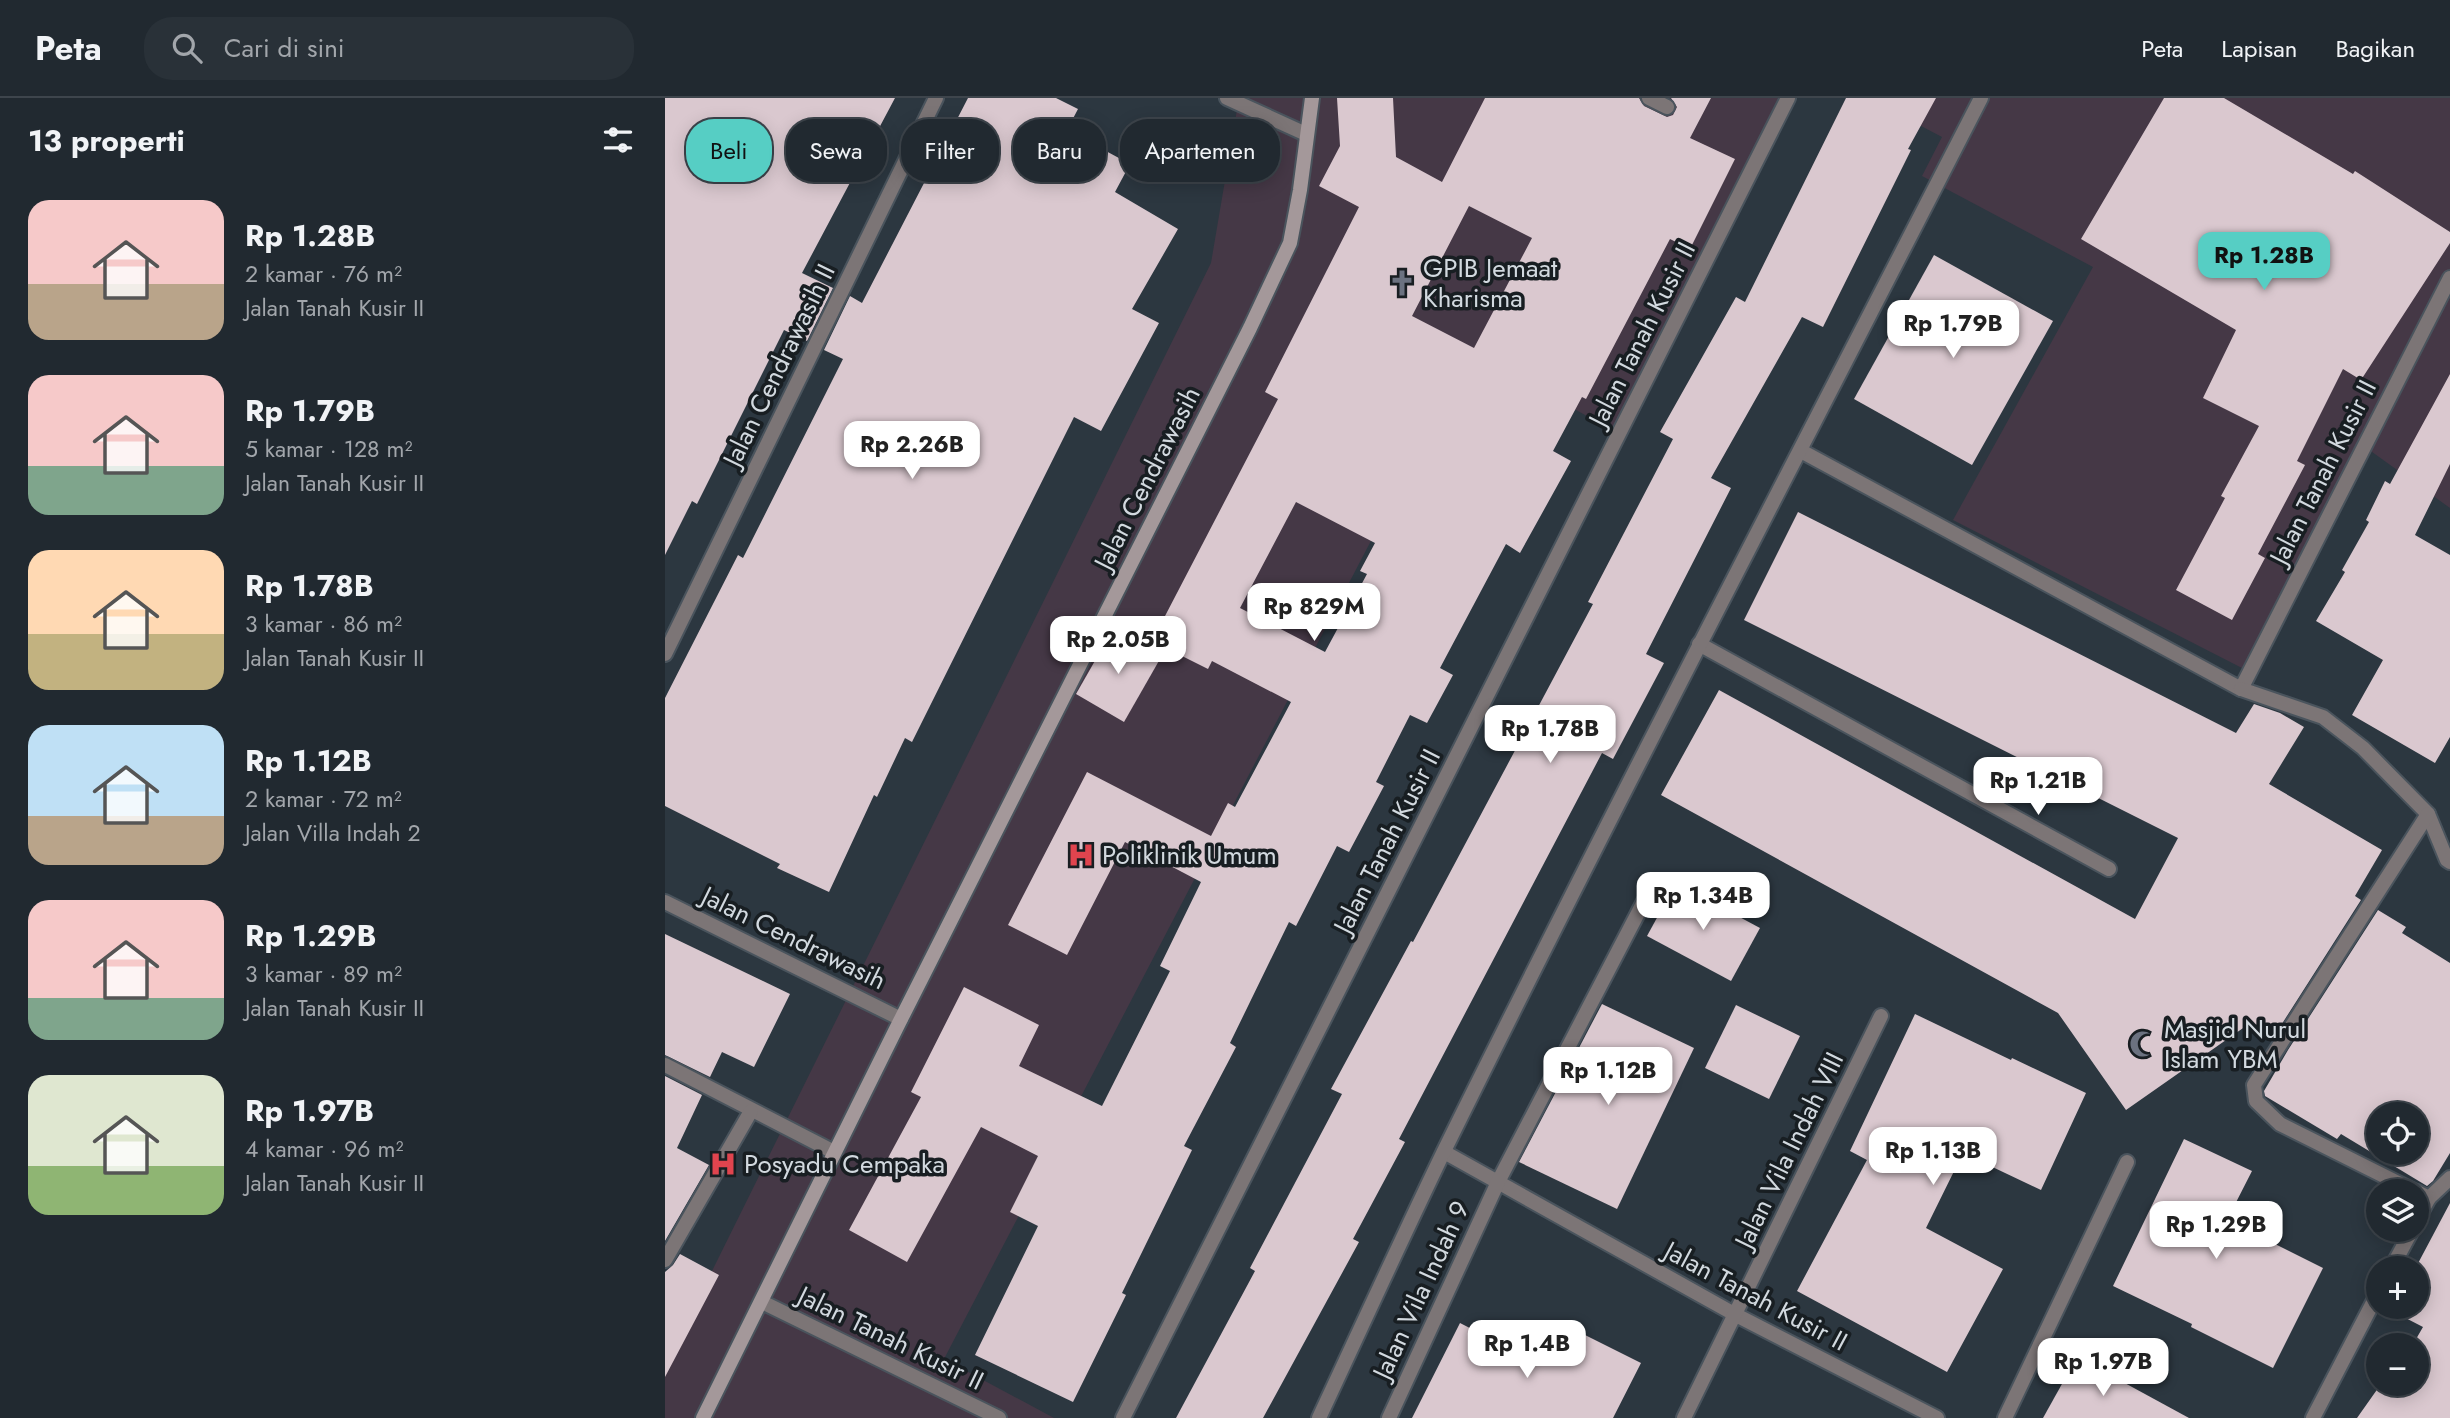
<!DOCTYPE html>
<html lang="id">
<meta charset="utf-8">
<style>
body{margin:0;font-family:Jost,sans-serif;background:#293138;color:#f1f3f6;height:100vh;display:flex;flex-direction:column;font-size:26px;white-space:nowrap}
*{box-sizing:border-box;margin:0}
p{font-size:23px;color:#a2a6ab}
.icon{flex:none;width:38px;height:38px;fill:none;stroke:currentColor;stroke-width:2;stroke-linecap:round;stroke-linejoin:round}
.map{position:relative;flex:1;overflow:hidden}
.panel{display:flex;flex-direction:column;background:#212930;width:665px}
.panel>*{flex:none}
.banner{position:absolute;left:21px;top:21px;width:665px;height:63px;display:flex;gap:14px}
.buttons{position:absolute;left:1701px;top:1004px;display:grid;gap:14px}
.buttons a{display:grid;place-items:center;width:63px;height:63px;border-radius:50%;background:#212930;box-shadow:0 4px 18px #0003,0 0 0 2px #3e454c;font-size:35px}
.price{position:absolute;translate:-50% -60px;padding:0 16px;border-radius:14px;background:#fff;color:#222;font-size:23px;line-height:46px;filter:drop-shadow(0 2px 4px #0008)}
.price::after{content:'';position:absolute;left:50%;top:42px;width:21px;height:16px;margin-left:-10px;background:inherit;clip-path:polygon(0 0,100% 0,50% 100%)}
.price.active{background:#56cec4;color:#111}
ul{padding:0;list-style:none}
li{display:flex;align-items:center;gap:21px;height:175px;padding:0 28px}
li span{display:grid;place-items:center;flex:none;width:196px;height:140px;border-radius:21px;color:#555}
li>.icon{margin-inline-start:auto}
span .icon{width:84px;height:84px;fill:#fffc;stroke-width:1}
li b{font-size:30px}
h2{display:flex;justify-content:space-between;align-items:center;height:84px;padding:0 28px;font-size:30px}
.chip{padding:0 24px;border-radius:28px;background:#212930;box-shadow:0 4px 18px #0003,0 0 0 2px #3e454c;font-size:24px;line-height:63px}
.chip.active{background:#56cec4;color:#111}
header{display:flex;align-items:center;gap:42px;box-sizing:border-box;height:98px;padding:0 35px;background:#212930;border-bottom:2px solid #3e454c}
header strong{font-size:33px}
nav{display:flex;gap:38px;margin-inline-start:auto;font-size:24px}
.search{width:490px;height:63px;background:#293138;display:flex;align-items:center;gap:18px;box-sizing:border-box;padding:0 24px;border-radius:28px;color:#a2a6ab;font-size:26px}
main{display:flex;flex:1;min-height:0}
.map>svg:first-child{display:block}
.commercial{fill:#453846}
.building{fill:#dac8cf;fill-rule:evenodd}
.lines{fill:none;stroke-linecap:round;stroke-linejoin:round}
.minor-casing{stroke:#4a545d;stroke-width:18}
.secondary-casing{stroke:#4a545d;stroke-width:18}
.minor{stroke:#7c7576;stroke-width:14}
.secondary{stroke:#a4989a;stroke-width:14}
.labels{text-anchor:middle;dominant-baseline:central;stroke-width:7;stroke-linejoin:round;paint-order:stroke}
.poi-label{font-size:26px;fill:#d2d9df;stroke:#181e22;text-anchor:start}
.street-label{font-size:26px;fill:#d2d9df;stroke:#181e22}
</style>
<header>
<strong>Peta</strong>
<div class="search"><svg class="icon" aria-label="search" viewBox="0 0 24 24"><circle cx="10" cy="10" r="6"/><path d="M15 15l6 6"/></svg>Cari di sini</div>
<nav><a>Peta</a><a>Lapisan</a><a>Bagikan</a></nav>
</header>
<main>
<section class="panel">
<h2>13 properti<svg class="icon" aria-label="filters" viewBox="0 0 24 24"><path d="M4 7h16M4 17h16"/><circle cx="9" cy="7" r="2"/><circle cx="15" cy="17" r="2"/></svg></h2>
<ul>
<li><span style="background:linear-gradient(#f6c9c9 60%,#b9a48a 0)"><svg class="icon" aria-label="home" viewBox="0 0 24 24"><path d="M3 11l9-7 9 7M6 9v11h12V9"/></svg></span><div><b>Rp 1.28B</b><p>2 kamar · 76 m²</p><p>Jalan Tanah Kusir II</p></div></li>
<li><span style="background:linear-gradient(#f6c9c9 65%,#7fa58c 0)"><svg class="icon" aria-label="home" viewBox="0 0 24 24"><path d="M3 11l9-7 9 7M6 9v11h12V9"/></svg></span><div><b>Rp 1.79B</b><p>5 kamar · 128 m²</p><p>Jalan Tanah Kusir II</p></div></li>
<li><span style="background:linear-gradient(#ffd9b3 60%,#c2b280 0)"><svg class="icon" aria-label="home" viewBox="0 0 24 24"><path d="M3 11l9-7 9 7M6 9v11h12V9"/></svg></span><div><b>Rp 1.78B</b><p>3 kamar · 86 m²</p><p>Jalan Tanah Kusir II</p></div></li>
<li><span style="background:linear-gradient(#bfe0f5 65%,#b9a48a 0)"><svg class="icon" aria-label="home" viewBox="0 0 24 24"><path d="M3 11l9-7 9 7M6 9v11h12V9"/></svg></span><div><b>Rp 1.12B</b><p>2 kamar · 72 m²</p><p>Jalan Villa Indah 2</p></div></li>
<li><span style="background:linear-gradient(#f6c9c9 70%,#7fa58c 0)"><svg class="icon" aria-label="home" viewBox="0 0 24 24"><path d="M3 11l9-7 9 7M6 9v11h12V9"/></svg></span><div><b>Rp 1.29B</b><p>3 kamar · 89 m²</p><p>Jalan Tanah Kusir II</p></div></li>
<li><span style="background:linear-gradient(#dfe7d0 65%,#8fb573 0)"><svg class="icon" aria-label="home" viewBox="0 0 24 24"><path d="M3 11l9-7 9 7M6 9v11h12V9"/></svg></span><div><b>Rp 1.97B</b><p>4 kamar · 96 m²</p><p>Jalan Tanah Kusir II</p></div></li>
</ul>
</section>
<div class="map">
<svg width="1785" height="1320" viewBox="0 0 1785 1320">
<rect width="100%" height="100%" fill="#2c3740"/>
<g class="commercial">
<path d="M 574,0 L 1113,0 L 956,337 L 805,253 L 279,1261 L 389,1320 L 0,1320 L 0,1268 L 546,165 Z"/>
<path d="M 1203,0 L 1785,0 L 1785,410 L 1696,346 L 1577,570 L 1288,422 L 1428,169 L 1257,78 L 1277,39 Z"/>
</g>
<g class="building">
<path d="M 0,0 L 230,0 L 137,175 L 168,190 L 142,243 L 119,232 L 32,406 L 27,403 L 0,457 Z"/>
<path d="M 303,0 L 391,0 L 413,11 L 402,32 L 465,66 L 450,94 L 513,131 L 467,211 L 494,225 L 436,333 L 409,319 L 247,644 L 240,640 L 212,699 L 209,697 L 164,794 L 112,770 L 115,766 L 0,708 L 0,600 L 73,457 L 78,460 L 178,261 L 159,252 L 185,198 L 197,205 Z"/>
<path d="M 672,0 L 728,0 L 731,59 L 777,84 L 820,0 L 974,0 L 979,8 L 1002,19 L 1008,17 L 1012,9 L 1006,0 L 1046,0 L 1025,40 L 1070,61 L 1025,151 L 1005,141 L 921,301 L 917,299 L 888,353 L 906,363 L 855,455 L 841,446 L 775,570 L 788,577 L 762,625 L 745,617 L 711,684 L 719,688 L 684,754 L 672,748 L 631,828 L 624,824 L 565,945 L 571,949 L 519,1048 L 527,1052 L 457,1195 L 461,1197 L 408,1304 L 310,1257 L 373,1128 L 345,1114 L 373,1058 L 316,1029 L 242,1164 L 184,1132 L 256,999 L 246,994 L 299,889 L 374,927 L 354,968 L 437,1008 L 505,873 L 495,868 L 536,784 L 460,744 L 402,857 L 343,827 L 422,674 L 546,738 L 563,705 L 570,709 L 626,604 L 547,563 L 543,571 L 487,543 L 613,301 L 600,294 L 694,109 L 654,88 L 675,48 ZM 804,108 L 867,140 L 809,250 L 747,218 ZM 631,404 L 710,445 L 695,473 L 702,476 L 660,554 L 575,510 Z"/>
<path d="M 1181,0 L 1271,0 L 1243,51 L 1246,52 L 1158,229 L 1137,219 L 1046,380 L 1066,390 L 981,556 L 999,565 L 948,661 L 937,655 L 734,1041 L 740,1044 L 688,1141 L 694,1144 L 598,1320 L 511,1320 L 590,1173 L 585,1170 L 677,996 L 666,991 L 746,843 L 748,844 L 928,506 L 923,504 L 1008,341 L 995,334 L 1071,199 L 1080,204 Z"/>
<path d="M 1499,0 L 1559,0 L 1688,76 L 1690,73 L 1785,134 L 1785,145 L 1696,282 L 1678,271 L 1632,363 L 1640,367 L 1593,456 L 1600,460 L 1567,522 L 1511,492 L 1560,400 L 1556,398 L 1594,328 L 1538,300 L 1571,232 L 1416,141 Z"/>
<path d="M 1269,157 L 1388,223 L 1307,367 L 1189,301 Z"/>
<path d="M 1785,276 L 1785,366 L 1750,437 L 1785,457 L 1785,639 L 1770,665 L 1687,617 L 1718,562 L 1651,523 L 1680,474 L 1677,472 L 1704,424 L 1701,422 L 1720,383 L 1725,386 Z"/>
<path d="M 1133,414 L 1571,635 L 1589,606 L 1615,615 L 1639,629 L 1604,686 L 1717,752 L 1690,798 L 1696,802 L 1606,943 L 1581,928 L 1461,1012 L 1393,915 L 996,697 L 1054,592 L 1470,821 L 1513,740 L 1079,522 Z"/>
<path d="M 447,533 L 495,561 L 459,624 L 411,596 Z"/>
<path d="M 1011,785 L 1095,830 L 1066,883 L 982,838 Z"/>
<path d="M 1713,812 L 1741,829 L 1737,835 L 1785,865 L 1785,1055 L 1768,1083 L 1762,1088 L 1676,1036 L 1672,1041 L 1600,998 L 1599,993 L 1623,952 ZM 1713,1017 L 1752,1017 L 1752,1055 L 1713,1055 Z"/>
<path d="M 0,836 L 125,896 L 89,969 L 57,954 L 45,979 L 0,957 Z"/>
<path d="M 937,906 L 1029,950 L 952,1111 L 854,1064 Z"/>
<path d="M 1071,907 L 1135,938 L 1104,1001 L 1040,970 Z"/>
<path d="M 1250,916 L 1346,962 L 1347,960 L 1421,995 L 1376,1092 L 1298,1055 L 1261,1130 L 1338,1171 L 1282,1274 L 1132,1193 L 1202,1062 L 1185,1053 Z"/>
<path d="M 0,978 L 37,997 L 12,1050 L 44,1067 L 0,1143 Z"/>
<path d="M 1519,1041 L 1587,1073 L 1562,1122 L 1658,1170 L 1608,1270 L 1526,1229 L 1527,1226 L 1448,1188 Z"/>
<path d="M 1785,1105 L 1785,1320 L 1692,1320 L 1716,1286 L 1752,1286 L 1752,1248 L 1747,1248 L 1758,1229 L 1727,1213 L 1729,1209 L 1752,1209 L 1752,1171 L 1750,1171 Z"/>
<path d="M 15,1156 L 54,1177 L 0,1279 L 0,1174 L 8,1167 Z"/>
<path d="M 795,1225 L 879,1268 L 900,1227 L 976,1265 L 948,1320 L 747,1320 Z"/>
<path d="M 1412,1259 L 1524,1320 L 1378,1320 Z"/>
</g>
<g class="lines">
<g class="minor-casing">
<g id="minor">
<path d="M 562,0 L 641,36"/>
<path d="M 984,0 L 1002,9"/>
<path d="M 1136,353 L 1576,591 L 1785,180"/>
<path d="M 1034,546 L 1444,771"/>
<path d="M 0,556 L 271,0"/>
<path d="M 1576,591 L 1658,619 L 1698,650 L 1763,716 L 1782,762 L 1785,764"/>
<path d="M 0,804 L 236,921"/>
<path d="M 0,967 L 169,1054"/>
<path d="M 779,1054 L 1071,1217 L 1272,1320"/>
<path d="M 1751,1094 L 1615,1026 L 1591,1003 L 1589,987 L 1763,716"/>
<path d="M 1752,1094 L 1764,1100 L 1785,1080"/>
<path d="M 1752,1122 L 1764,1100"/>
<path d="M 0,1162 L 86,1013"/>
<path d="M 1726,1171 L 1747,1132"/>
<path d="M 97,1204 L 334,1320"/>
<path d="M 458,1320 L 1123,0"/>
<path d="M 654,1320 C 696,1230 737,1140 780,1051 C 954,698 1137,350 1316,0"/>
<path d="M 724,1320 L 833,1084 L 986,790"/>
<path d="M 1019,1320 L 1216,918"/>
<path d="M 1340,1320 L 1462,1064"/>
<path d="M 1648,1320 L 1713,1195"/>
</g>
</g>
<g class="secondary-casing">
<path id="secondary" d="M 38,1320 L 236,921 L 585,230 L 625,145 L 635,92 L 647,0"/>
</g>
<use href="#minor" class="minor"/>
<use href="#secondary" class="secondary"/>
</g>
<defs>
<g id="church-bare" transform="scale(2.1)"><path d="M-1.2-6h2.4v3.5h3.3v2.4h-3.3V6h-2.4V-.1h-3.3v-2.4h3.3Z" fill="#6b7280" stroke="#181e22" stroke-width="2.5" paint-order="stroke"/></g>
<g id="hospital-bare" transform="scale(2.1)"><path d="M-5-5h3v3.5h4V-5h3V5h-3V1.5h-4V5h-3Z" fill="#e0444e" stroke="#181e22" stroke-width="2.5" paint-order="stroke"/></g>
<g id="mosque-bare" transform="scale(2.1)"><path d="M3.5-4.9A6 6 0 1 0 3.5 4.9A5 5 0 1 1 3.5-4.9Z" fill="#6b7280" stroke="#181e22" stroke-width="2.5" paint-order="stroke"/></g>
</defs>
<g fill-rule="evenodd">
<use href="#church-bare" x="737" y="185"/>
<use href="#hospital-bare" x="416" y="757"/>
<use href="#mosque-bare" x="1478" y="946"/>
<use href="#hospital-bare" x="58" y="1066"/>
</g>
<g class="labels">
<g class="poi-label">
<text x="758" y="170">GPIB Jemaat<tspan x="758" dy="30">Kharisma</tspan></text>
<text x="437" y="757">Poliklinik Umum</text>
<text x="1499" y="931">Masjid Nurul<tspan x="1499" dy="30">Islam YBM</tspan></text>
<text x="79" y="1066">Posyadu Cempaka</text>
</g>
<g class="street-label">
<text transform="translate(977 236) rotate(-63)">Jalan Tanah Kusir II</text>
<text transform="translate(114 267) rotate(-64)">Jalan Cendrawasih II</text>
<text transform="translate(1658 374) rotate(-63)">Jalan Tanah Kusir II</text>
<text transform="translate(482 380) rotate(-63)">Jalan Cendrawasih</text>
<text transform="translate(722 743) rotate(-63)">Jalan Tanah Kusir II</text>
<text transform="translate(129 840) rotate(26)">Jalan Cendrawasih</text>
<text transform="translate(1124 1052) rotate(-64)">Jalan Vila Indah VIII</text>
<text transform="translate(756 1192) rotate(-65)">Jalan Vila Indah 9</text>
<text transform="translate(1091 1198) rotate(28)">Jalan Tanah Kusir II</text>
<text transform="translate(226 1240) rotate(26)">Jalan Tanah Kusir II</text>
</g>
</g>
</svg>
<div class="buttons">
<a><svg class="icon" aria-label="locate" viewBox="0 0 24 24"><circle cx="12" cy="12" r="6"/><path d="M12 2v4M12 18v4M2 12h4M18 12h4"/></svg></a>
<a><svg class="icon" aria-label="layers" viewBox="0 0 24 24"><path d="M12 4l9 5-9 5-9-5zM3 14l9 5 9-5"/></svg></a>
<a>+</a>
<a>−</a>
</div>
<b class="price active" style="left:1599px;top:194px">Rp 1.28B</b>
<b class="price" style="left:1288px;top:262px">Rp 1.79B</b>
<b class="price" style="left:247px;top:383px">Rp 2.26B</b>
<b class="price" style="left:649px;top:545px">Rp 829M</b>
<b class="price" style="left:453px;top:578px">Rp 2.05B</b>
<b class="price" style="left:885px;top:667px">Rp 1.78B</b>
<b class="price" style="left:1373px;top:719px">Rp 1.21B</b>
<b class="price" style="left:1038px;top:834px">Rp 1.34B</b>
<b class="price" style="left:943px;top:1009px">Rp 1.12B</b>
<b class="price" style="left:1268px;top:1089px">Rp 1.13B</b>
<b class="price" style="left:1551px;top:1163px">Rp 1.29B</b>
<b class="price" style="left:862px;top:1282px">Rp 1.4B</b>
<b class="price" style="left:1438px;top:1300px">Rp 1.97B</b>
<div class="banner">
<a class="chip active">Beli</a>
<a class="chip">Sewa</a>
<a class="chip">Filter</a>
<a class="chip">Baru</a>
<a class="chip">Apartemen</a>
</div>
</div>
</main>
